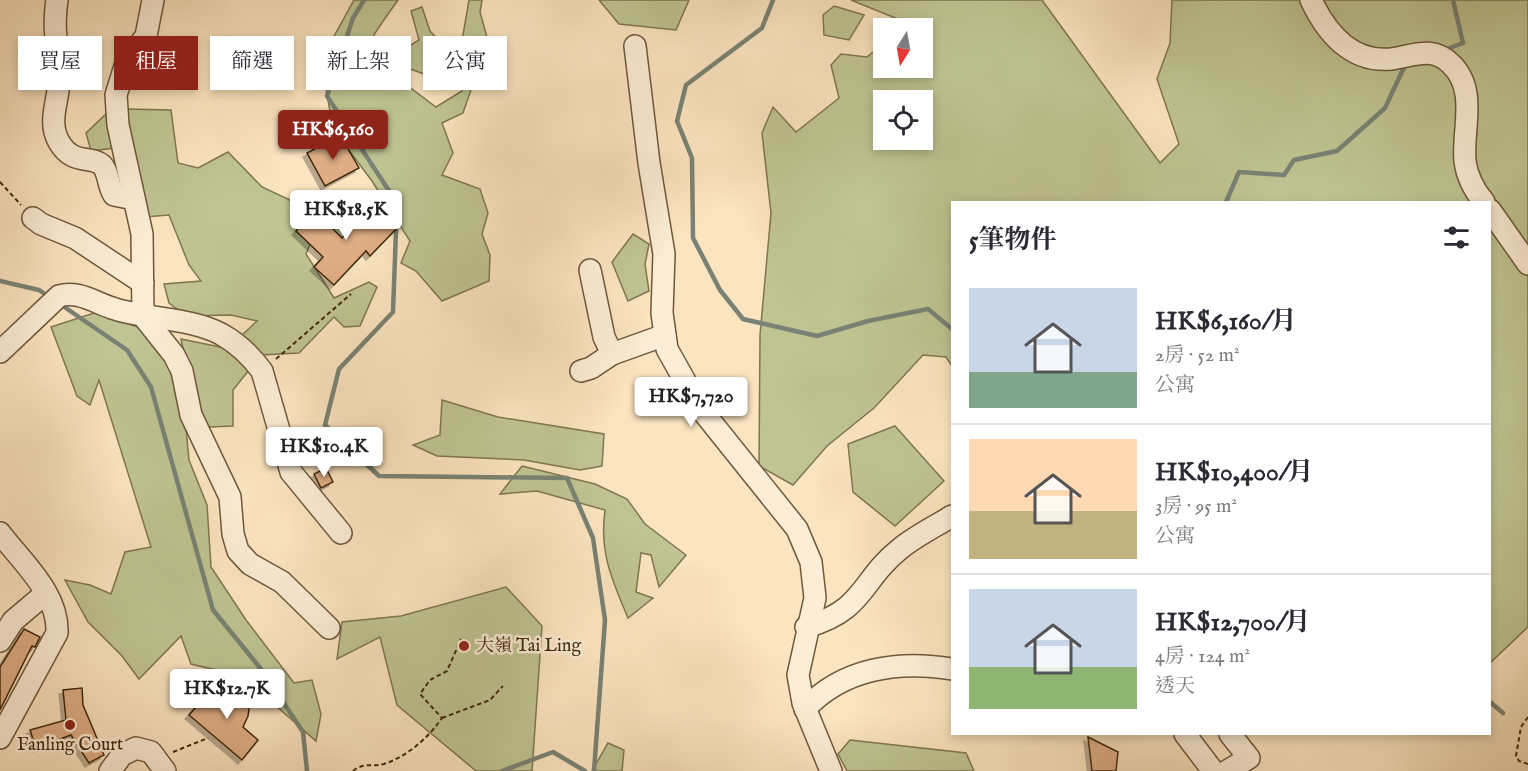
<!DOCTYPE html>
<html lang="zh-TW">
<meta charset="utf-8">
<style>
body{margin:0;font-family:"IM FELL English","Noto Serif TC",serif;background:#f2f2f3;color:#2b2b33;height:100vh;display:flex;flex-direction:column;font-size:22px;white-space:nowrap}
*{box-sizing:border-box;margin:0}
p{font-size:20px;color:#7c7c81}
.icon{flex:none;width:33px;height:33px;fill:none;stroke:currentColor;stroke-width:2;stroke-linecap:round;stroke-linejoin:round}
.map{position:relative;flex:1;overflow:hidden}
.details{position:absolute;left:951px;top:201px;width:540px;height:534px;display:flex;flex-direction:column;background:#fff;border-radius:0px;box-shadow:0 3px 9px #0003}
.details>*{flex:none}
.guide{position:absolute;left:18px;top:36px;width:570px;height:54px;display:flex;gap:12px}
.needle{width:39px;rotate:191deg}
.buttons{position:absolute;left:873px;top:18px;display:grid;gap:12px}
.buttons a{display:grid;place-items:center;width:60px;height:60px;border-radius:0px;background:#fff;box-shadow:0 3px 9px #0003;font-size:30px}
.price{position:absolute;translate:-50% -51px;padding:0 14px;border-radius:6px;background:#fff;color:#222;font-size:20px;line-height:39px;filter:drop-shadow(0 2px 3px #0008)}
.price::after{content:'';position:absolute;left:50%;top:36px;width:18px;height:14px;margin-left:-9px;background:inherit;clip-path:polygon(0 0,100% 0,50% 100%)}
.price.selected{background:#8f2418;color:#fff}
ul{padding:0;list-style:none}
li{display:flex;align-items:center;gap:18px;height:150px;padding:0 18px}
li+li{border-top:2px solid #e1e1e2}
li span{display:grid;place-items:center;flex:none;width:168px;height:120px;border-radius:0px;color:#555}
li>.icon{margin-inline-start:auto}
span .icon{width:72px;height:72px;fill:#fffc;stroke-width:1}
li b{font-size:26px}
h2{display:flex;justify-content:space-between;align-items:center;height:72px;padding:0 18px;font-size:26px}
.chip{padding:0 21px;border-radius:0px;background:#fff;box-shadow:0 3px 9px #0003;font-size:21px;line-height:54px}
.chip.selected{background:#8f2418;color:#fff}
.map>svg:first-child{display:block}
.green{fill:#bfc492;stroke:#7f7650;stroke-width:1.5;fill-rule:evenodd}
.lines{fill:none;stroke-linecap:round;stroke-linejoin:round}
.stream{stroke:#798274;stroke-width:4.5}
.building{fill:#dead84;stroke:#3f290d;stroke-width:1.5;filter:url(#shadow)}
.minor-casing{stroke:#6e583a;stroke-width:24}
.path{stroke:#3f290d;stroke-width:2;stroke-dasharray:4.5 3;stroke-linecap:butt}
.minor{stroke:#fcedd6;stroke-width:21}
.poi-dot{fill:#8f2418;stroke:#fcedd6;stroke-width:2}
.labels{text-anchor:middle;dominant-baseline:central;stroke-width:5;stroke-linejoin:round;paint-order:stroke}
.poi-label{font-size:18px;fill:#3f290d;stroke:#fcedd6;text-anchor:start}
</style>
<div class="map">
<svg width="1528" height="771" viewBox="0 0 1528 771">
<defs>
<filter id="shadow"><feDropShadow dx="-4" dy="4" stdDeviation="0" flood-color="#0004"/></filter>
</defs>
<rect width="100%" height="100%" fill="#fbe4c0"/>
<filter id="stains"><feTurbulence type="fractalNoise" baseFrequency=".00333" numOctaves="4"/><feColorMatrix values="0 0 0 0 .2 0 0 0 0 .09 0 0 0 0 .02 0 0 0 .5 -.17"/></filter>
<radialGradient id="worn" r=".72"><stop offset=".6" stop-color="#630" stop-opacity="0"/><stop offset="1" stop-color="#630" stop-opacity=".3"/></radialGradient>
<g class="green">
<path d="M 354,0 L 398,0 C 383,22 357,52 359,80 L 376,88 L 392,74 L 436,107 L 462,91 L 460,52 L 469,0 L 482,0 L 480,12 L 488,41 L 463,113 L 442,123 L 453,153 L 442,175 L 480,189 L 488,213 L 482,234 L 490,255 L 489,281 L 442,301 L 416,271 L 401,263 L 410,241 L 372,181 L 333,129 L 321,60 Z"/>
<path d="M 599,0 L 689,0 L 676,30 L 619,24 Z"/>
<path d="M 851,0 L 1042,0 L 1160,163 L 1179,144 L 1157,79 L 1170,43 L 1172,0 L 1528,0 L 1528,627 L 1490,663 L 1490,202 L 952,202 L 952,366 L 946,357 L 923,355 L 874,408 L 827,446 L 793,485 L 759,466 L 760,335 L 771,213 L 762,133 L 773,107 L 796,132 L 839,98 L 831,65 L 841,54 L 867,57 L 883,44 L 884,68 L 922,68 L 922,28 L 904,28 L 910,24 ZM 884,100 L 922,100 L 922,140 L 884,140 Z"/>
<path d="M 834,6 L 864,15 L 849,40 L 824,35 L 823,15 Z"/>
<path d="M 422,7 L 430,31 L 449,51 L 442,85 L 424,74 L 402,66 L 401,51 L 419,40 L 411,11 Z"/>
<path d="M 126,109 L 171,110 L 178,163 L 198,168 L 228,152 L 262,187 L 298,204 L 328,197 L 346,209 L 365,193 L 371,223 L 337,264 L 314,235 L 306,254 L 334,298 L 369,282 L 377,287 L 360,326 L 344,327 L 334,317 L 299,353 L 261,355 L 233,390 L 233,426 L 186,428 L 189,460 L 207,505 L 211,567 L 246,620 L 294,683 L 312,680 L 321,714 L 316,741 L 242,676 L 191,664 L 181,636 L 139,679 L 122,656 L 88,622 L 65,580 L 90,585 L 111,594 L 125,552 L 151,547 L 99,380 L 90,405 L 77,396 L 51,327 L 94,313 L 145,329 L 188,375 L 181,339 L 220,347 L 241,336 L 257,321 L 231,315 L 186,316 L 169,303 L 164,284 L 201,281 L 189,265 L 169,215 L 145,217 Z"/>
<path d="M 106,114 L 115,148 L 91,151 L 86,133 Z"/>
<path d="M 633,234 L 649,244 L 645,264 L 649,291 L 628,301 L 612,262 Z"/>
<path d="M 442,400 L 498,417 L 604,434 L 602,466 L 580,470 L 524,460 L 437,456 L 413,445 L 440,435 Z"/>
<path d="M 895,426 L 944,481 L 895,526 L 853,492 L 848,444 Z"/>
<path d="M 522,466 L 595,484 L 627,499 L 645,524 L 686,555 L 659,587 L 651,555 L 641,553 L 636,592 L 653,598 L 628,618 C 612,580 599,552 605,510 L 537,491 L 500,494 Z"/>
<path d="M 506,587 L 542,626 L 532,771 L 476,771 L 397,705 L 380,637 L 337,659 L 342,622 L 401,616 Z"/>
<path d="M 850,740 L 966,753 L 974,771 L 847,771 L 838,754 Z"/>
<path d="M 608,743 L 624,750 L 622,771 L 592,771 Z"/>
</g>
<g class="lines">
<g class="stream">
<path d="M 364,0 L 353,18 L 327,96 L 397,203 L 393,312 L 339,369 L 325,425 L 379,476 L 567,478 L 593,538 L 605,620 L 594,771"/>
<path d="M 773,0 L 762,28 L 686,85 L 677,121 L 692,158 L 693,238 L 720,290 L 743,319 L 817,336 L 868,321 L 928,309 L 952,329"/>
<path d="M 1442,51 L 1463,43 L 1453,0"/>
<path d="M 1226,202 L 1239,172 L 1284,175 L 1294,160 L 1337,151 L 1385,108 L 1406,63"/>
<path d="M 0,281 L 39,290 L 51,298"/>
<path d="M 60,304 L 127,350 L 151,387 L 213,610 L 261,669 L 303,732 L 307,771"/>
<path d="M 1490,702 L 1503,713"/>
<path d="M 502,771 L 553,752 L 585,771"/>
</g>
</g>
<g class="building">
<path d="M 340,135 L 359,168 L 325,186 L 307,153 Z"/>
<path d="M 375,204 L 399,226 L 370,256 L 366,251 L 334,285 L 314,267 L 323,257 L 296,231 L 315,211 L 342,238 Z"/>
<path d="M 326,468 L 333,482 L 321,488 L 314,474 Z"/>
<path d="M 24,629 L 40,637 L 35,647 L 32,646 L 0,710 L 0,667 Z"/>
<path d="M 82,688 L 83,705 L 104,755 L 89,763 L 71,735 L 36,748 L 30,730 L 66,720 L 63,690 Z"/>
<path d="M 219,689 L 234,689 L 246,694 L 250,702 L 248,716 L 243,727 L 258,740 L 242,760 L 189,715 L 205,697 Z"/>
<path d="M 1088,737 L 1118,752 L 1116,771 L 1092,771 Z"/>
</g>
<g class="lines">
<g class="minor-casing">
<g id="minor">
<path d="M 57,0 C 52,32 59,49 59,79 C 59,101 47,121 59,142 C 73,166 91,155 102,165 C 109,172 108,187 114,195 L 134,199"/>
<path d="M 153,0 L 146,36 L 126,63 L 116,95 L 118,125 L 142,234 L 143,316 L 174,355 L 182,371 L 191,415 L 230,497 L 233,534 L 238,551 L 250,564 L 282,582 L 329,628"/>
<path d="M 1311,0 C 1326,32 1351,63 1391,59 C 1413,56 1432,45 1451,64 C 1478,90 1462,129 1465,161 C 1467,177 1474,190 1484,202"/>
<path d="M 635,46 L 649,163 L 664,254 L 662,313 L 667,349 L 700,408 L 797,529 L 811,562 L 815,598 L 798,675 L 803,703 L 831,771"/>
<path d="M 1490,210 L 1528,264"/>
<path d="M 33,218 L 41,224 L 75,238 L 143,283"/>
<path d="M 590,270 L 604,337 L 612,354"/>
<path d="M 0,352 L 59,296 C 77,290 94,302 112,308 C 147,320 188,317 221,334 C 237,343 251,356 262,371 L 291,472 L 341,533"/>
<path d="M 581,371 L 591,368 L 612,354 L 665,335"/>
<path d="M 0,533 C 22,562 59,594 57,633 L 0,738"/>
<path d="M 806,627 C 866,610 860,580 901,548 C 916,536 936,526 952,516"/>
<path d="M 0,641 L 13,621 L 46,593"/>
<path d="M 805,709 C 843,668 899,660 952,669"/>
<path d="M 1185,734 L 1213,771"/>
<path d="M 110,771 L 122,755 L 136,748 L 151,752 L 165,771"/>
<path d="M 1227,771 L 1249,758 L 1230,734"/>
</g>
</g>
<g class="path">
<path d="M 0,182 L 21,205"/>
<path d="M 276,359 L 351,294"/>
<path d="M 1528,717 L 1521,727 L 1516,756 L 1519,761 L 1528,764"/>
<path d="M 442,718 L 490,700 L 503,686"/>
<path d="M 173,752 L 208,738"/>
<path d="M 353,771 C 364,762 372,767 384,764 C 408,756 428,738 442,718 L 420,694 L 430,680 L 447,671 L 461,639"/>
</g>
<use href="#minor" class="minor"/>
</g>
<g class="poi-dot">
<circle cx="464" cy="646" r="6"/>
<circle cx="70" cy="725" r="6"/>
</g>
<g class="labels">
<g class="poi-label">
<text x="476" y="646">大嶺 Tai Ling</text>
<text x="70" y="745" text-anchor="middle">Fanling Court</text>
</g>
</g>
<rect width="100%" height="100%" filter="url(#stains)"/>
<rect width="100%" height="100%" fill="url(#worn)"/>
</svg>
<div class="buttons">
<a><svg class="needle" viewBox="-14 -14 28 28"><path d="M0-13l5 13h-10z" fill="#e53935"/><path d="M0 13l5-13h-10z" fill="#7c7c81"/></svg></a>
<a><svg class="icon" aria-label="locate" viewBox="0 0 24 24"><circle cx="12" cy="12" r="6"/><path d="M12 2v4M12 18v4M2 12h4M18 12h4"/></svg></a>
</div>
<b class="price selected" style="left:333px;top:161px">HK$6,160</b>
<b class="price" style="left:346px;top:241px">HK$18.5K</b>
<b class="price" style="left:691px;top:428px">HK$7,720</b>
<b class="price" style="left:324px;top:478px">HK$10.4K</b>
<b class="price" style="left:227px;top:720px">HK$12.7K</b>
<div class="guide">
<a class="chip">買屋</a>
<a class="chip selected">租屋</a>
<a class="chip">篩選</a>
<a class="chip">新上架</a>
<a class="chip">公寓</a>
</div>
<section class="details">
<h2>5筆物件<svg class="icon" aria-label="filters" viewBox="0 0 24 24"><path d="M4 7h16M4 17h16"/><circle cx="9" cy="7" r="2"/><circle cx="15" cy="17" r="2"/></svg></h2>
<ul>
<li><span style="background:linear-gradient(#c9d6e8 70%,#7fa58c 0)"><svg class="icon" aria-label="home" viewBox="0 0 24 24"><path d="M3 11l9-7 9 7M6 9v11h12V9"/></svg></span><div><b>HK$6,160/月</b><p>2房 · 52 m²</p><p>公寓</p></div></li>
<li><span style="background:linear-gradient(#ffd9b3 60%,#c2b280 0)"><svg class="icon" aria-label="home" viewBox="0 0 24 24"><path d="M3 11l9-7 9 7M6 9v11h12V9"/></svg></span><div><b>HK$10,400/月</b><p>3房 · 95 m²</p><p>公寓</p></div></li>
<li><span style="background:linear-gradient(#c9d6e8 65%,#8fb573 0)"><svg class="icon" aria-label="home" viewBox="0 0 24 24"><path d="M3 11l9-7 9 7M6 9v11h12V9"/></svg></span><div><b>HK$12,700/月</b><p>4房 · 124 m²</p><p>透天</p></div></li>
</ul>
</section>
</div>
